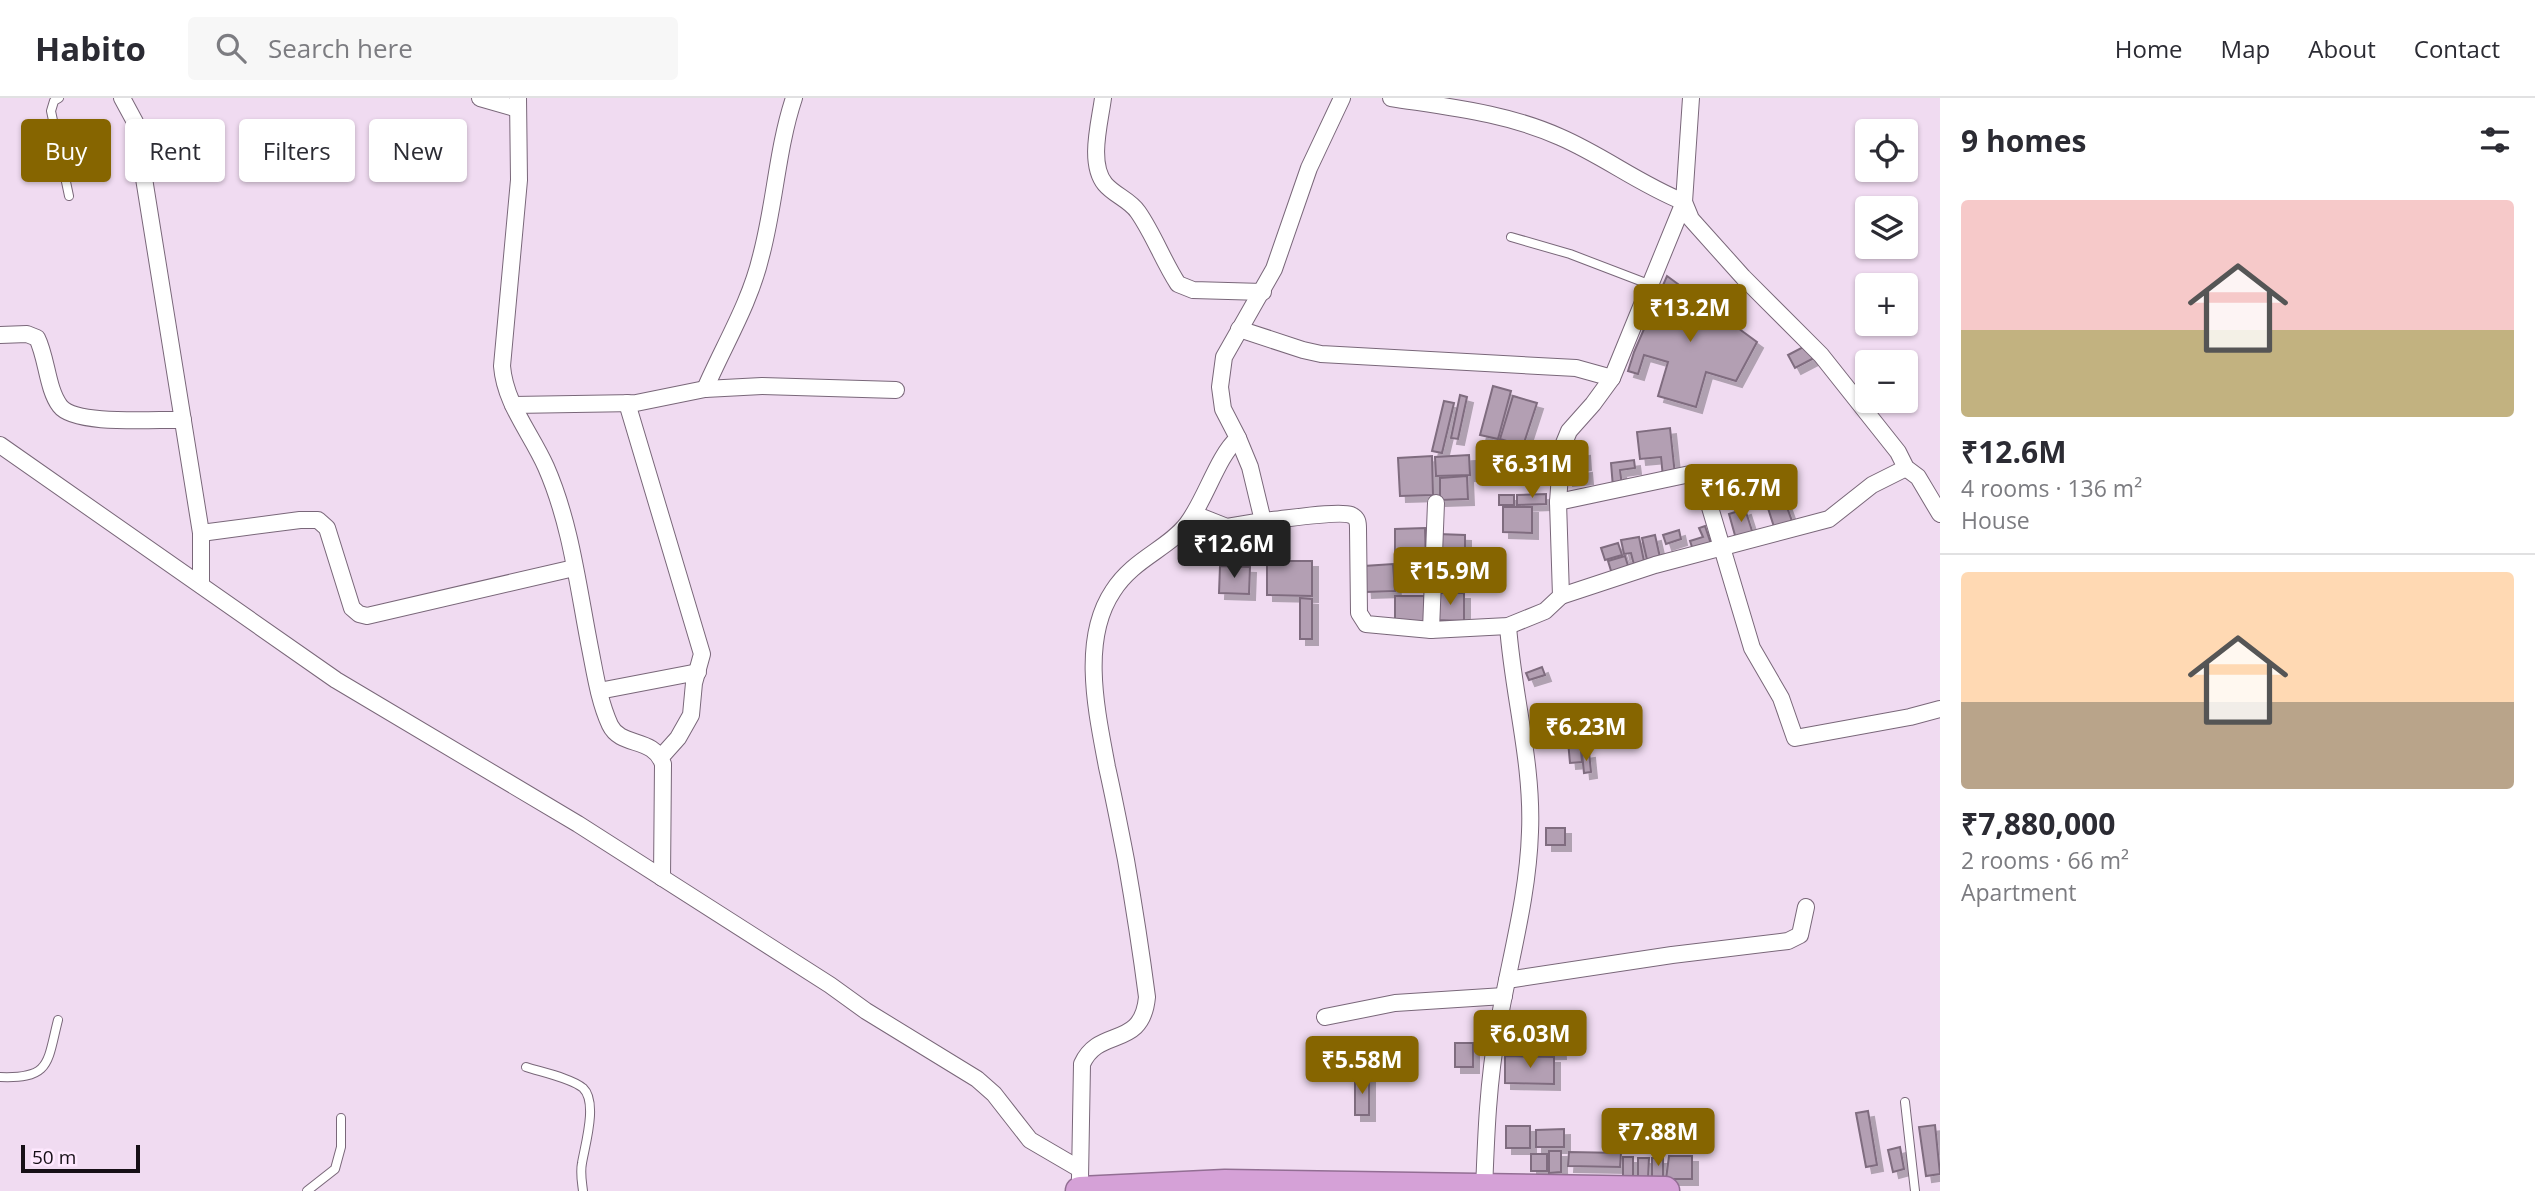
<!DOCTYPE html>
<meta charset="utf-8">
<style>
body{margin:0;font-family:"Open Sans",sans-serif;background:#f7f7f7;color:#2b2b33;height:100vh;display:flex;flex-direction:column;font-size:26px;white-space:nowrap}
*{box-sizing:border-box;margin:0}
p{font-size:23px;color:#7c7c81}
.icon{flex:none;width:38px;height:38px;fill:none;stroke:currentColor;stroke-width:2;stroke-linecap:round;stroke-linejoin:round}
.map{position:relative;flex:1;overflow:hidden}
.panel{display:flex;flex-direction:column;background:#fff;width:595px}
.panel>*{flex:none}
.banner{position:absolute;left:21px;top:21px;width:665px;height:63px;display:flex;gap:14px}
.buttons{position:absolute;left:1855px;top:21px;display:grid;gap:14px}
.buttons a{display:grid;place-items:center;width:63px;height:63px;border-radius:7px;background:#fff;box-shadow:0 2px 5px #0004;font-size:35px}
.scale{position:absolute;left:21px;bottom:18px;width:119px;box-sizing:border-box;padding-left:7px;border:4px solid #160f16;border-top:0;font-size:19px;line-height:24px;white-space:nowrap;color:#160f16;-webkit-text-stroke:5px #fee8fe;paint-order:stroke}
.price{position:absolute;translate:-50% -60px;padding:0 16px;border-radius:7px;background:#866500;color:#fff;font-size:23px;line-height:46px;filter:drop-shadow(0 2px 4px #0008)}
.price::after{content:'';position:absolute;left:50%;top:42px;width:21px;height:16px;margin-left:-10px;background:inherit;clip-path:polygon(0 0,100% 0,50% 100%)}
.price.current{background:#222;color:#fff}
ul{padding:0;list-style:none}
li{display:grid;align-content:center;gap:14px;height:371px;padding:0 21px}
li+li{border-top:2px solid #e1e1e2}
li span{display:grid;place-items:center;height:217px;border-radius:7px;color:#555}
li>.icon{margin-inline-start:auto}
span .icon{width:126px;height:126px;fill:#fffc;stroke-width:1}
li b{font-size:30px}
h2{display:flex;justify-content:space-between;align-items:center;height:84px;padding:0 21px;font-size:30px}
.chip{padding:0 24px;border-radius:7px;background:#fff;box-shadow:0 2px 5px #0004;font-size:24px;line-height:63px}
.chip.current{background:#866500;color:#fff}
header{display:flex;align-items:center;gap:42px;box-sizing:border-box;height:98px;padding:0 35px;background:#fff;border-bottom:2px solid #e1e1e2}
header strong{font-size:33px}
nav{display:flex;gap:38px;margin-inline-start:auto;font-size:24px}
.search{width:490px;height:63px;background:#f7f7f7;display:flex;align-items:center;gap:18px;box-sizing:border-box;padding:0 24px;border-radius:7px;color:#7c7c81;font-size:26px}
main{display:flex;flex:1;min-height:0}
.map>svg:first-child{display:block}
.building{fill:#b39fb3;stroke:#7f6c7f;stroke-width:2;filter:url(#shadow)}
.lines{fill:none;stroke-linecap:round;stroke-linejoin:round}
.lane-casing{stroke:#796779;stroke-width:10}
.street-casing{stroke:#796779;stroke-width:18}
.highway-casing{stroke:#926e93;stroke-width:31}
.lane{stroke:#fff;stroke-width:8}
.street{stroke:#fff;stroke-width:16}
.highway{stroke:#d5a1d7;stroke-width:28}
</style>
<header>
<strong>Habito</strong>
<div class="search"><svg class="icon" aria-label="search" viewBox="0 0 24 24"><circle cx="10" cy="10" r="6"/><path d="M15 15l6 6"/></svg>Search here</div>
<nav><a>Home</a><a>Map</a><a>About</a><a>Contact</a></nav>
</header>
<main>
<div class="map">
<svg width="1940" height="1093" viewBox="0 0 1940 1093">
<defs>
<filter id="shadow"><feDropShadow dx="6" dy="6" stdDeviation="0" flood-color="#0004"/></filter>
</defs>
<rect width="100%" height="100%" fill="#f0dbf1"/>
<g class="building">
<path d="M 1667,178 L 1757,244 L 1736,283 L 1706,274 L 1696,309 L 1658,298 L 1668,264 L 1644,257 L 1638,276 L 1628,273 L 1634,254 Z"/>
<path d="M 1807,247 L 1814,260 L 1795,270 L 1788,257 Z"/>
<path d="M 1493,288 L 1511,293 L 1498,341 L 1480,337 Z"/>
<path d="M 1460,297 L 1467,299 L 1458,341 L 1451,340 Z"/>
<path d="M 1513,298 L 1537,305 L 1523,348 L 1500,341 Z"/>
<path d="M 1444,303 L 1454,305 L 1442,355 L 1432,353 Z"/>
<path d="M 1670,330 L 1675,377 L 1663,379 L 1661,359 L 1640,361 L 1637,334 Z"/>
<path d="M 1584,352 L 1585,366 L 1571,368 L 1570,354 Z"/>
<path d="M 1469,357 L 1470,377 L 1436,378 L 1435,359 Z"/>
<path d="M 1432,358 L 1433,397 L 1400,398 L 1398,360 Z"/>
<path d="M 1634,362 L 1635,370 L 1620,372 L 1622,388 L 1613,389 L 1611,365 Z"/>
<path d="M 1586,369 L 1587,380 L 1567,382 L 1566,372 Z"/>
<path d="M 1467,378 L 1468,401 L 1440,402 L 1440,380 Z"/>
<path d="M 1546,396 L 1546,406 L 1517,407 L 1517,397 Z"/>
<rect x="1499" y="397" width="15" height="10"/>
<path d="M 1784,401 L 1793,426 L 1775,432 L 1767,407 Z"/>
<path d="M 1503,409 L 1532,409 L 1532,435 L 1503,434 Z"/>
<path d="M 1745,411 L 1753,436 L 1736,441 L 1729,416 Z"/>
<path d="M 1705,428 L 1712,449 L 1694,455 L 1690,443 L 1703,439 L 1699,430 Z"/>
<path d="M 1425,430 L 1426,466 L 1395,466 L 1395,431 Z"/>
<path d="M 1679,432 L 1681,441 L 1666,446 L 1663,437 Z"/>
<path d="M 1438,436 L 1465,437 L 1465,452 L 1437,451 Z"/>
<path d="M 1655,437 L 1661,464 L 1648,466 L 1642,440 Z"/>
<path d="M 1639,439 L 1645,468 L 1635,471 L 1631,455 L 1624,456 L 1621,442 Z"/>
<path d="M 1618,445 L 1622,457 L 1605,462 L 1601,450 Z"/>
<rect x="1436" y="454" width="30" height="12"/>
<path d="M 1625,458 L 1629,471 L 1612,476 L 1608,463 Z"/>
<path d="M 1267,463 L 1312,463 L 1312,498 L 1267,497 Z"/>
<path d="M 1393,466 L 1395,493 L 1366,494 L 1364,468 Z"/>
<path d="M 1220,468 L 1250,469 L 1249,496 L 1219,495 Z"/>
<path d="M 1437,495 L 1464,495 L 1464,523 L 1436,522 Z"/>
<rect x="1395" y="498" width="29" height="27"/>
<path d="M 1300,500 L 1312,501 L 1312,541 L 1300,541 Z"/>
<path d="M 1542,569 L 1545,577 L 1529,582 L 1526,575 Z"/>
<path d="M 1580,641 L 1582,664 L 1570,665 L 1568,643 Z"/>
<path d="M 1589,654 L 1591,674 L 1584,675 L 1582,655 Z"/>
<rect x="1546" y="730" width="19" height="17"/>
<path d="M 1559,939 L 1560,955 L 1515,956 L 1515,940 Z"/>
<rect x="1455" y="945" width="18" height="24"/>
<path d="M 1505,958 L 1554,959 L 1554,986 L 1505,985 Z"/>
<rect x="1355" y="978" width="14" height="39"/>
<path d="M 1868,1013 L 1877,1067 L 1866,1069 L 1856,1015 Z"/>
<path d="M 1935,1027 L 1940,1076 L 1926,1078 L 1919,1029 Z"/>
<rect x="1506" y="1028" width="24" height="22"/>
<path d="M 1564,1031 L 1564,1049 L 1536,1049 L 1536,1032 Z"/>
<path d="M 1900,1049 L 1904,1071 L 1893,1074 L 1888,1052 Z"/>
<path d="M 1549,1053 L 1561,1053 L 1561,1074 L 1549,1075 Z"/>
<path d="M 1569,1054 L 1621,1055 L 1620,1069 L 1568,1068 Z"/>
<rect x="1531" y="1056" width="16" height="17"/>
<path d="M 1669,1058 L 1692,1058 L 1692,1081 L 1666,1081 Z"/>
<rect x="1623" y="1059" width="10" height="20"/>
<path d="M 1638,1060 L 1649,1060 L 1648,1080 L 1638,1080 Z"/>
<rect x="1652" y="1060" width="11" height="21"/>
</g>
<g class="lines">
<g class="lane-casing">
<g id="lane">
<path d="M 59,0 L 54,3 L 51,13 L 69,98"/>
<path d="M 1511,139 L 1570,156 L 1651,187"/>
<path d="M 526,969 C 541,974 571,980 583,990 C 598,1004 585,1047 582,1065 C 580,1075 582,1084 583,1093"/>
<path d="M 0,979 C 51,981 47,965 58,922"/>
<path d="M 1905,1004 L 1915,1093"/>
<path d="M 307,1093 L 335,1071 L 341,1049 L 341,1020"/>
</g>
</g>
<g class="street-casing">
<g id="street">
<path d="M 122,0 L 135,24 L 138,43 L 201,435 L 201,487"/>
<path d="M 480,0 L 518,11"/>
<path d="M 518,0 L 519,82 L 502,268 C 505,306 531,335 546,369 C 571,426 578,489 590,550 C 595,575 599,603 610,627 C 621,650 653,638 663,666 L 662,780"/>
<path d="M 1103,0 C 1100,24 1088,65 1105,86 C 1114,97 1130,102 1138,114 C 1154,137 1163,163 1178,186 L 1193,192 L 1263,194"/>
<path d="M 1391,0 C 1448,9 1507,15 1560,39 C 1604,58 1639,86 1684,104 L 1691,121 L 1743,179 L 1821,257 L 1898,354 L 1906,370 L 1918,379 L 1940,416"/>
<path d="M 1239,231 L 1303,252 L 1321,256 L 1576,270 L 1612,280"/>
<path d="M 0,237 L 27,236 L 37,240 C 47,260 47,291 60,308 C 75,328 157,321 183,322"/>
<path d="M 705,291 C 724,247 750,205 761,158 C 775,106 777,51 794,0"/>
<path d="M 627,305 L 702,556 L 694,585 L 691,617 L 678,640 L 661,659"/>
<path d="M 513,307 L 636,305 L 705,291 L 762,288 L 896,292"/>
<path d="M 1238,340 L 1250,369 L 1263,423 C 1281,422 1338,412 1351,417 C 1358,420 1358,425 1358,431 L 1359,515 L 1366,526 L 1431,532 L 1508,528 L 1545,513 L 1561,498 L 1558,404 L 1562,350 L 1569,333 L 1593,306 L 1612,280 L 1684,104 L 1691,0"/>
<path d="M 0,347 L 336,582 L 578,726 L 830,887 L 866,913 L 977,981 L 994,996 L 1030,1042 L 1078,1070"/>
<path d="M 1558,404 L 1690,376 L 1698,377 L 1703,386 L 1752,550 L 1781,600 L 1795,640 L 1910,619 L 1940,611"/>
<path d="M 1194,416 L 1227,429 L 1263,423"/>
<path d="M 201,435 L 300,422 L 318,422 L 327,430 L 352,510 L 359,516 L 367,518 L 574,470"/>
<path d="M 1561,498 L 1655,467 L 1829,421 L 1872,387 L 1906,370"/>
<path d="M 1431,532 L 1436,405"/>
<path d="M 599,593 L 698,574"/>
<path d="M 1507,882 L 1672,857 L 1788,843 L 1800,837 L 1806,809"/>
<path d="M 1325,919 L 1395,905 L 1504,898"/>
<path d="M 1080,1080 L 1082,966 C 1099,928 1142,952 1147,899 C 1141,853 1134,808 1126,762 C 1120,731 1114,700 1107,669 C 1097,615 1080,542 1113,493 C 1133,461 1168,451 1187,426 C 1206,401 1217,359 1238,340 L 1223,311 L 1220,289 L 1224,259 L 1274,171 L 1309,70 L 1342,0"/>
<path d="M 1484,1093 C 1486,1038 1488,983 1498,929 C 1509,864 1528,800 1530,734 C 1533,665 1513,597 1508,528"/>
</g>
</g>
<g class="highway-casing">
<path id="highway" d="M 1080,1093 L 1225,1086 L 1665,1093"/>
</g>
<use href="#lane" class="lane"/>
<use href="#street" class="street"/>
<use href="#highway" class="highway"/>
</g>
</svg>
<div class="buttons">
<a><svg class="icon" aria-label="locate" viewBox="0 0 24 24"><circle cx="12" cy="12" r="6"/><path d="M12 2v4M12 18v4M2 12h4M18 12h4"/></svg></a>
<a><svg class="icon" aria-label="layers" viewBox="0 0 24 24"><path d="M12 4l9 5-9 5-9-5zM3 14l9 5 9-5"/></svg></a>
<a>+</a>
<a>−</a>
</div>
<div class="scale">50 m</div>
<b class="price" style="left:1690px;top:246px">₹13.2M</b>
<b class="price" style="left:1532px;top:402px">₹6.31M</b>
<b class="price" style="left:1741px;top:426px">₹16.7M</b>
<b class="price current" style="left:1234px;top:482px">₹12.6M</b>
<b class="price" style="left:1450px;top:509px">₹15.9M</b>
<b class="price" style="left:1586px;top:665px">₹6.23M</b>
<b class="price" style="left:1530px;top:972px">₹6.03M</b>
<b class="price" style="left:1362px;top:998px">₹5.58M</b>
<b class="price" style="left:1658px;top:1070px">₹7.88M</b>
<div class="banner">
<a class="chip current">Buy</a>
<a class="chip">Rent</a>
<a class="chip">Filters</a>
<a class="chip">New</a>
</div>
</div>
<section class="panel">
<h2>9 homes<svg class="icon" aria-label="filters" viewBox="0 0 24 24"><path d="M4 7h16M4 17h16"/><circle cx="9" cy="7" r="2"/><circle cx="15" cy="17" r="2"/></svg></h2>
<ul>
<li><span style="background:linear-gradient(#f6c9c9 60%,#c2b280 0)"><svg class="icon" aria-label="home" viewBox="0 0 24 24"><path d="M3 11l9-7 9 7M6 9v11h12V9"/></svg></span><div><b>₹12.6M</b><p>4 rooms · 136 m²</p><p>House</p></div></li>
<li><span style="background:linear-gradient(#ffd9b3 60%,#b9a48a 0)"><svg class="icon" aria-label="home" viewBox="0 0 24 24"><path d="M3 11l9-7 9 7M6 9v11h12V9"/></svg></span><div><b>₹7,880,000</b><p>2 rooms · 66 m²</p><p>Apartment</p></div></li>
</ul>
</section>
</main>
